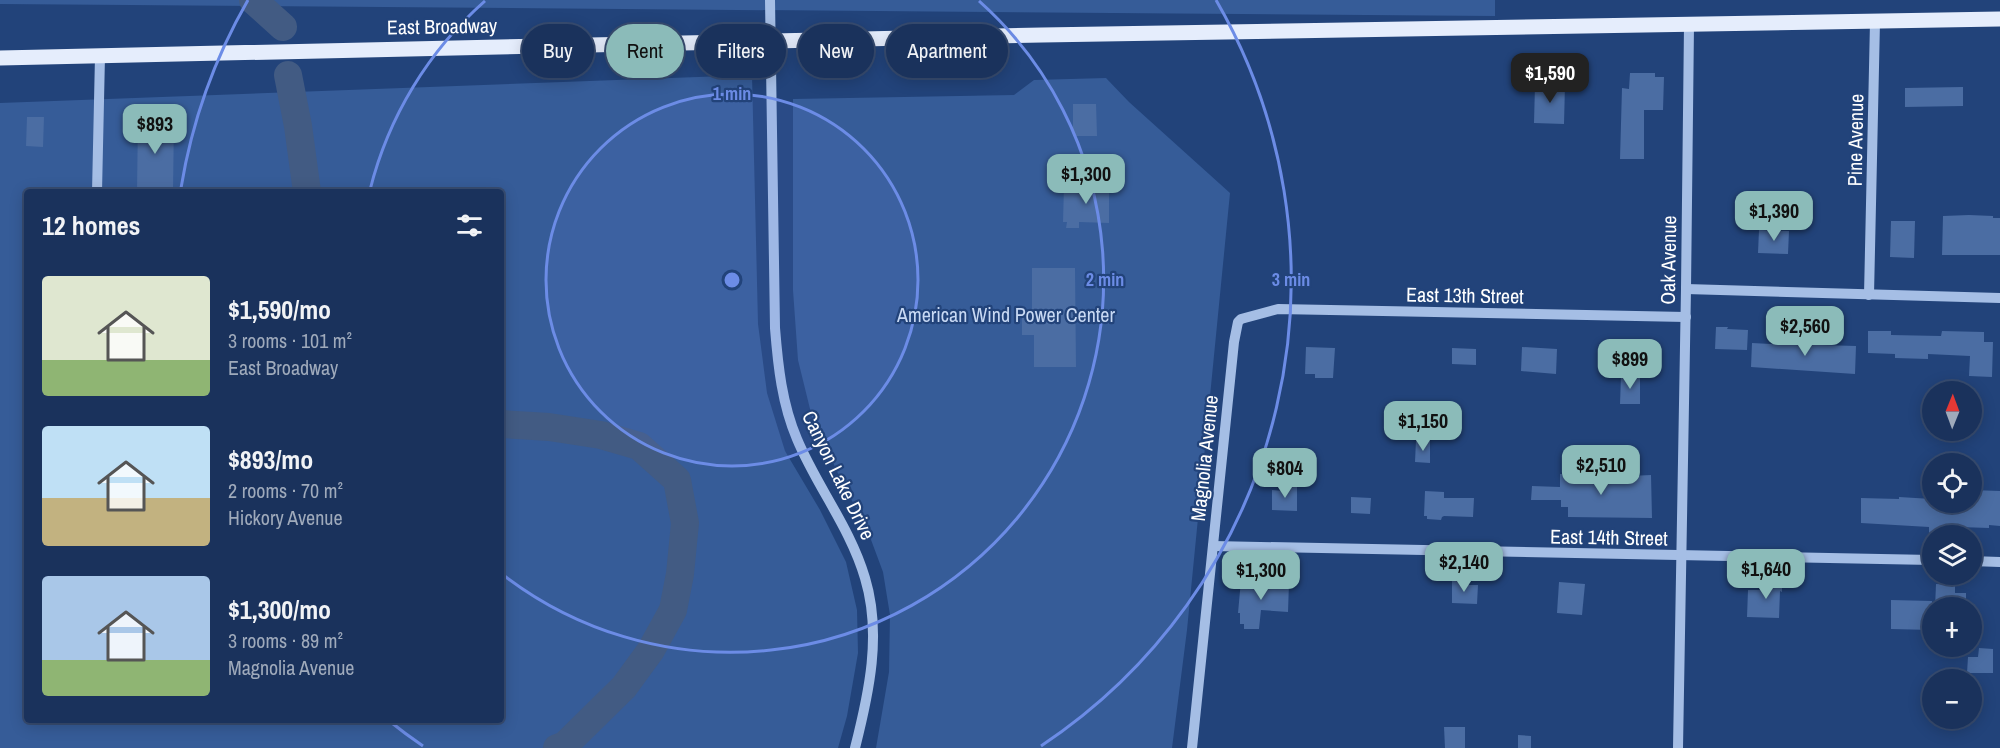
<!DOCTYPE html>
<meta charset="utf-8">
<style>
body{margin:0;font-family:"Archivo Narrow",sans-serif;background:#233a62;color:#f1f3f6;height:100vh;display:flex;flex-direction:column;font-size:22px;white-space:nowrap}
*{box-sizing:border-box;margin:0}
p{font-size:20px;color:#9faabb}
.icon{flex:none;width:33px;height:33px;fill:none;stroke:currentColor;stroke-width:2;stroke-linecap:round;stroke-linejoin:round}
.map{position:relative;flex:1;overflow:hidden}
.panel{position:absolute;left:24px;top:189px;width:480px;height:534px;display:flex;flex-direction:column;background:#1a325c;border-radius:6px;box-shadow:0 3px 15px #0003,0 0 0 2px #384d72}
.panel>*{flex:none}
.banner{position:absolute;left:522px;top:24px;width:570px;height:54px;display:flex;gap:12px}
.needle{width:39px;rotate:1deg}
.buttons{position:absolute;left:1922px;top:381px;display:grid;gap:12px}
.buttons a{display:grid;place-items:center;width:60px;height:60px;border-radius:50%;background:#1a325c;box-shadow:0 3px 15px #0003,0 0 0 2px #384d72;font-size:30px}
.price{position:absolute;translate:-50% -51px;padding:0 14px;border-radius:12px;background:#8bbbb9;color:#111;font-size:20px;line-height:39px;filter:drop-shadow(0 2px 3px #0008)}
.price::after{content:'';position:absolute;left:50%;top:36px;width:18px;height:14px;margin-left:-9px;background:inherit;clip-path:polygon(0 0,100% 0,50% 100%)}
.price.current{background:#222;color:#fff}
ul{padding:0;list-style:none}
li{display:flex;align-items:center;gap:18px;height:150px;padding:0 18px}
li span{display:grid;place-items:center;flex:none;width:168px;height:120px;border-radius:6px;color:#555}
li>.icon{margin-inline-start:auto}
span .icon{width:72px;height:72px;fill:#fffc;stroke-width:1}
li b{font-size:26px}
h2{display:flex;justify-content:space-between;align-items:center;height:72px;padding:0 18px;font-size:26px}
.tag{padding:0 21px;border-radius:27px;background:#1a325c;box-shadow:0 3px 15px #0003,0 0 0 2px #384d72;font-size:21px;line-height:54px}
.tag.current{background:#8bbbb9;color:#111}
.map>svg:first-child{display:block}
.green{fill:#365c98;fill-rule:evenodd}
.lines{fill:none;stroke-linecap:round;stroke-linejoin:round}
.river{stroke:#425b83;stroke-width:28}
.building{fill:#4b6da3}
.minor{stroke:#a5bee5;stroke-width:10}
.major{stroke:#e5edfc;stroke-width:15}
.ring{fill:none;stroke:#6c8ce6;stroke-width:3}
.labels{text-anchor:middle;dominant-baseline:central;stroke-width:4.5;stroke-linejoin:round;paint-order:stroke}
.street-label{font-size:20px;fill:#fff;stroke:#22437a}
.park-label{font-size:20px;fill:#c8d9f4;stroke:#22437a}
.centre{fill:#6c8ce6;stroke:#22437a;stroke-width:3}
.ring-label{font-size:18px;text-anchor:middle;font-weight:bold;fill:#6c8ce6;stroke:#22437a;stroke-width:4.5;stroke-linejoin:round;paint-order:stroke}
</style>
<div class="map">
<svg width="2000" height="748" viewBox="0 0 2000 748">
<rect width="100%" height="100%" fill="#22437a"/>
<g class="green">
<path d="M 0,0 L 1495,0 L 1495,16 L 0,4 Z"/>
<path d="M 752,75 L 758,324 L 767,393 L 785,451 L 820,510 L 846,562 L 857,610 L 858,653 L 847,716 L 838,748 L 0,748 L 0,103 ZM 27,192 L 501,192 L 501,720 L 27,720 Z"/>
<path d="M 1106,78 L 1129,102 L 1230,193 L 1187,630 L 1172,748 L 876,748 L 889,672 L 890,615 L 883,572 L 867,529 L 841,480 L 812,417 L 798,360 L 793,290 L 793,99 L 1014,95 L 1034,80 Z"/>
</g>
<g class="lines">
<g class="river">
<path d="M 253,0 L 283,27"/>
<path d="M 288,75 L 298,126 L 307,192"/>
<path d="M 501,424 L 549,427 L 601,435 L 639,446 L 677,480 L 685,523 L 680,574 L 673,610 L 651,650 L 624,687 L 565,745 L 557,748"/>
</g>
</g>
<g class="building">
<path d="M 1630,73 L 1655,73 L 1655,77 L 1664,77 L 1663,110 L 1644,110 L 1644,159 L 1620,159 L 1622,88 L 1629,89 Z"/>
<path d="M 1535,85 L 1565,85 L 1564,124 L 1534,123 Z"/>
<path d="M 1963,87 L 1963,106 L 1905,107 L 1905,88 Z"/>
<path d="M 1073,104 L 1096,104 L 1097,136 L 1073,136 Z"/>
<path d="M 27,117 L 44,117 L 43,147 L 26,146 Z"/>
<path d="M 138,119 L 174,120 L 173,191 L 137,191 Z"/>
<path d="M 1064,185 L 1109,186 L 1109,223 L 1079,222 L 1079,228 L 1066,228 L 1067,222 L 1063,222 Z"/>
<path d="M 1969,215 L 1993,216 L 1993,218 L 2000,218 L 2000,255 L 1942,255 L 1943,216 Z"/>
<path d="M 1891,221 L 1915,221 L 1914,258 L 1890,257 Z"/>
<path d="M 1759,230 L 1789,231 L 1788,254 L 1758,253 Z"/>
<path d="M 1032,268 L 1075,268 L 1076,367 L 1034,367 L 1034,335 L 1022,335 L 1022,318 L 1032,318 Z"/>
<path d="M 1716,327 L 1728,327 L 1727,329 L 1748,330 L 1747,350 L 1715,349 Z"/>
<path d="M 1868,331 L 1891,331 L 1891,335 L 1941,336 L 1942,331 L 1984,332 L 1984,342 L 1993,342 L 1992,377 L 1969,376 L 1970,356 L 1928,354 L 1928,359 L 1895,358 L 1895,354 L 1868,353 Z"/>
<path d="M 1791,340 L 1823,343 L 1822,345 L 1856,346 L 1855,374 L 1751,367 L 1752,343 L 1790,345 Z"/>
<path d="M 1306,347 L 1335,348 L 1333,378 L 1315,378 L 1315,374 L 1305,374 Z"/>
<path d="M 1522,347 L 1557,349 L 1556,374 L 1521,371 Z"/>
<path d="M 1452,348 L 1476,349 L 1476,365 L 1452,364 Z"/>
<path d="M 1621,376 L 1640,376 L 1640,404 L 1620,404 Z"/>
<path d="M 1416,440 L 1430,441 L 1430,463 L 1415,462 Z"/>
<path d="M 1560,474 L 1582,474 L 1582,478 L 1630,478 L 1630,476 L 1651,475 L 1652,518 L 1568,517 L 1568,507 L 1561,507 L 1561,500 L 1531,500 L 1532,486 L 1560,487 Z"/>
<path d="M 1284,484 L 1297,484 L 1297,511 L 1272,510 L 1272,490 L 1284,491 Z"/>
<path d="M 1971,490 L 2000,491 L 2000,526 L 1989,525 L 1989,528 L 1959,527 L 1959,536 L 1929,536 L 1929,527 L 1861,523 L 1861,498 L 1899,499 L 1899,497 L 1932,499 L 1932,502 L 1971,502 Z"/>
<path d="M 1425,491 L 1444,492 L 1444,498 L 1474,498 L 1473,517 L 1444,516 L 1442,517 L 1441,520 L 1427,519 L 1427,516 L 1424,516 Z"/>
<path d="M 1351,497 L 1371,498 L 1370,514 L 1351,513 Z"/>
<path d="M 1766,578 L 1782,578 L 1782,592 L 1780,591 L 1779,618 L 1747,617 L 1748,590 L 1766,590 Z"/>
<path d="M 1241,580 L 1289,583 L 1288,612 L 1261,610 L 1259,629 L 1244,629 L 1244,624 L 1240,624 L 1240,613 L 1238,613 Z"/>
<path d="M 1452,581 L 1466,581 L 1466,585 L 1478,585 L 1477,604 L 1452,603 Z"/>
<path d="M 1559,582 L 1585,584 L 1582,615 L 1557,613 Z"/>
<path d="M 1936,584 L 1955,585 L 1955,593 L 1966,593 L 1966,608 L 1935,608 Z"/>
<path d="M 1891,600 L 1932,601 L 1932,630 L 1891,629 Z"/>
<path d="M 1979,648 L 1993,649 L 1993,673 L 1967,673 L 1968,657 L 1978,657 Z"/>
<path d="M 1444,727 L 1465,727 L 1465,748 L 1445,748 Z"/>
<path d="M 1518,735 L 1531,736 L 1531,748 L 1518,748 Z"/>
</g>
<g class="lines">
<g class="minor">
<path d="M 770,0 L 775,328 C 778,366 782,404 797,439 C 817,487 850,527 865,578 C 882,634 869,693 855,748"/>
<path d="M 97,192 L 100,56"/>
<path d="M 1686,289 L 2000,298"/>
<path d="M 1869,295 L 1875,22"/>
<path d="M 1213,546 L 1932,560"/>
<path d="M 1971,561 L 2000,562"/>
<path d="M 1192,748 L 1234,342 L 1238,322 L 1241,319 L 1278,309 L 1686,317"/>
<path d="M 1678,748 L 1686,289 L 1689,25"/>
</g>
<path class="major" d="M 0,58 L 1042,35 L 2000,19"/>
</g>
<circle cx="732" cy="280" r="186" fill="#6c8ce6" fill-opacity=".12"/>
<g class="ring">
<circle cx="732" cy="280" r="186"/>
<path d="M370 190A373 373 0 0 1 485 1M979 1A373 373 0 0 1 502 574"/>
<path d="M423 746A559 559 0 0 1 388 720M181 188A559 559 0 0 1 248 0M1216 0A559 559 0 0 1 1041 746"/>
</g>
<g class="labels">
<g class="street-label">
<text transform="translate(442 26) rotate(-1)">East Broadway</text>
<text transform="translate(1855 140) rotate(-89)">Pine Avenue</text>
<text transform="translate(1668 260) rotate(-89)">Oak Avenue</text>
<text transform="translate(1465 295) rotate(1)">East 13th Street</text>
<text transform="translate(1204 458) rotate(-84)">Magnolia Avenue</text>
<text transform="translate(839 475) rotate(64)">Canyon Lake Drive</text>
<text transform="translate(1609 537) rotate(1)">East 14th Street</text>
</g>
<g class="park-label">
<text x="1006" y="314">American Wind Power Center</text>
</g>
</g>
<circle cx="732" cy="280" r="9" class="centre"/>
<g class="ring-label">
<text x="732" y="100">1 min</text>
<text x="1105" y="286">2 min</text>
<text x="1291" y="286">3 min</text>
</g>
</svg>
<div class="buttons">
<a><svg class="needle" viewBox="-14 -14 28 28"><path d="M0-13l5 13h-10z" fill="#e53935"/><path d="M0 13l5-13h-10z" fill="#9faabb"/></svg></a>
<a><svg class="icon" aria-label="locate" viewBox="0 0 24 24"><circle cx="12" cy="12" r="6"/><path d="M12 2v4M12 18v4M2 12h4M18 12h4"/></svg></a>
<a><svg class="icon" aria-label="layers" viewBox="0 0 24 24"><path d="M12 4l9 5-9 5-9-5zM3 14l9 5 9-5"/></svg></a>
<a>+</a>
<a>−</a>
</div>
<b class="price current" style="left:1550px;top:104px">$1,590</b>
<b class="price" style="left:155px;top:155px">$893</b>
<b class="price" style="left:1086px;top:205px">$1,300</b>
<b class="price" style="left:1774px;top:242px">$1,390</b>
<b class="price" style="left:1805px;top:357px">$2,560</b>
<b class="price" style="left:1630px;top:390px">$899</b>
<b class="price" style="left:1423px;top:452px">$1,150</b>
<b class="price" style="left:1601px;top:496px">$2,510</b>
<b class="price" style="left:1285px;top:499px">$804</b>
<b class="price" style="left:1464px;top:593px">$2,140</b>
<b class="price" style="left:1766px;top:600px">$1,640</b>
<b class="price" style="left:1261px;top:601px">$1,300</b>
<div class="banner">
<a class="tag">Buy</a>
<a class="tag current">Rent</a>
<a class="tag">Filters</a>
<a class="tag">New</a>
<a class="tag">Apartment</a>
</div>
<section class="panel">
<h2>12 homes<svg class="icon" aria-label="filters" viewBox="0 0 24 24"><path d="M4 7h16M4 17h16"/><circle cx="9" cy="7" r="2"/><circle cx="15" cy="17" r="2"/></svg></h2>
<ul>
<li><span style="background:linear-gradient(#dfe7d0 70%,#8fb573 0)"><svg class="icon" aria-label="home" viewBox="0 0 24 24"><path d="M3 11l9-7 9 7M6 9v11h12V9"/></svg></span><div><b>$1,590/mo</b><p>3 rooms · 101 m²</p><p>East Broadway</p></div></li>
<li><span style="background:linear-gradient(#bfe0f5 60%,#c2b280 0)"><svg class="icon" aria-label="home" viewBox="0 0 24 24"><path d="M3 11l9-7 9 7M6 9v11h12V9"/></svg></span><div><b>$893/mo</b><p>2 rooms · 70 m²</p><p>Hickory Avenue</p></div></li>
<li><span style="background:linear-gradient(#a9c7e8 70%,#8fb573 0)"><svg class="icon" aria-label="home" viewBox="0 0 24 24"><path d="M3 11l9-7 9 7M6 9v11h12V9"/></svg></span><div><b>$1,300/mo</b><p>3 rooms · 89 m²</p><p>Magnolia Avenue</p></div></li>
</ul>
</section>
</div>
